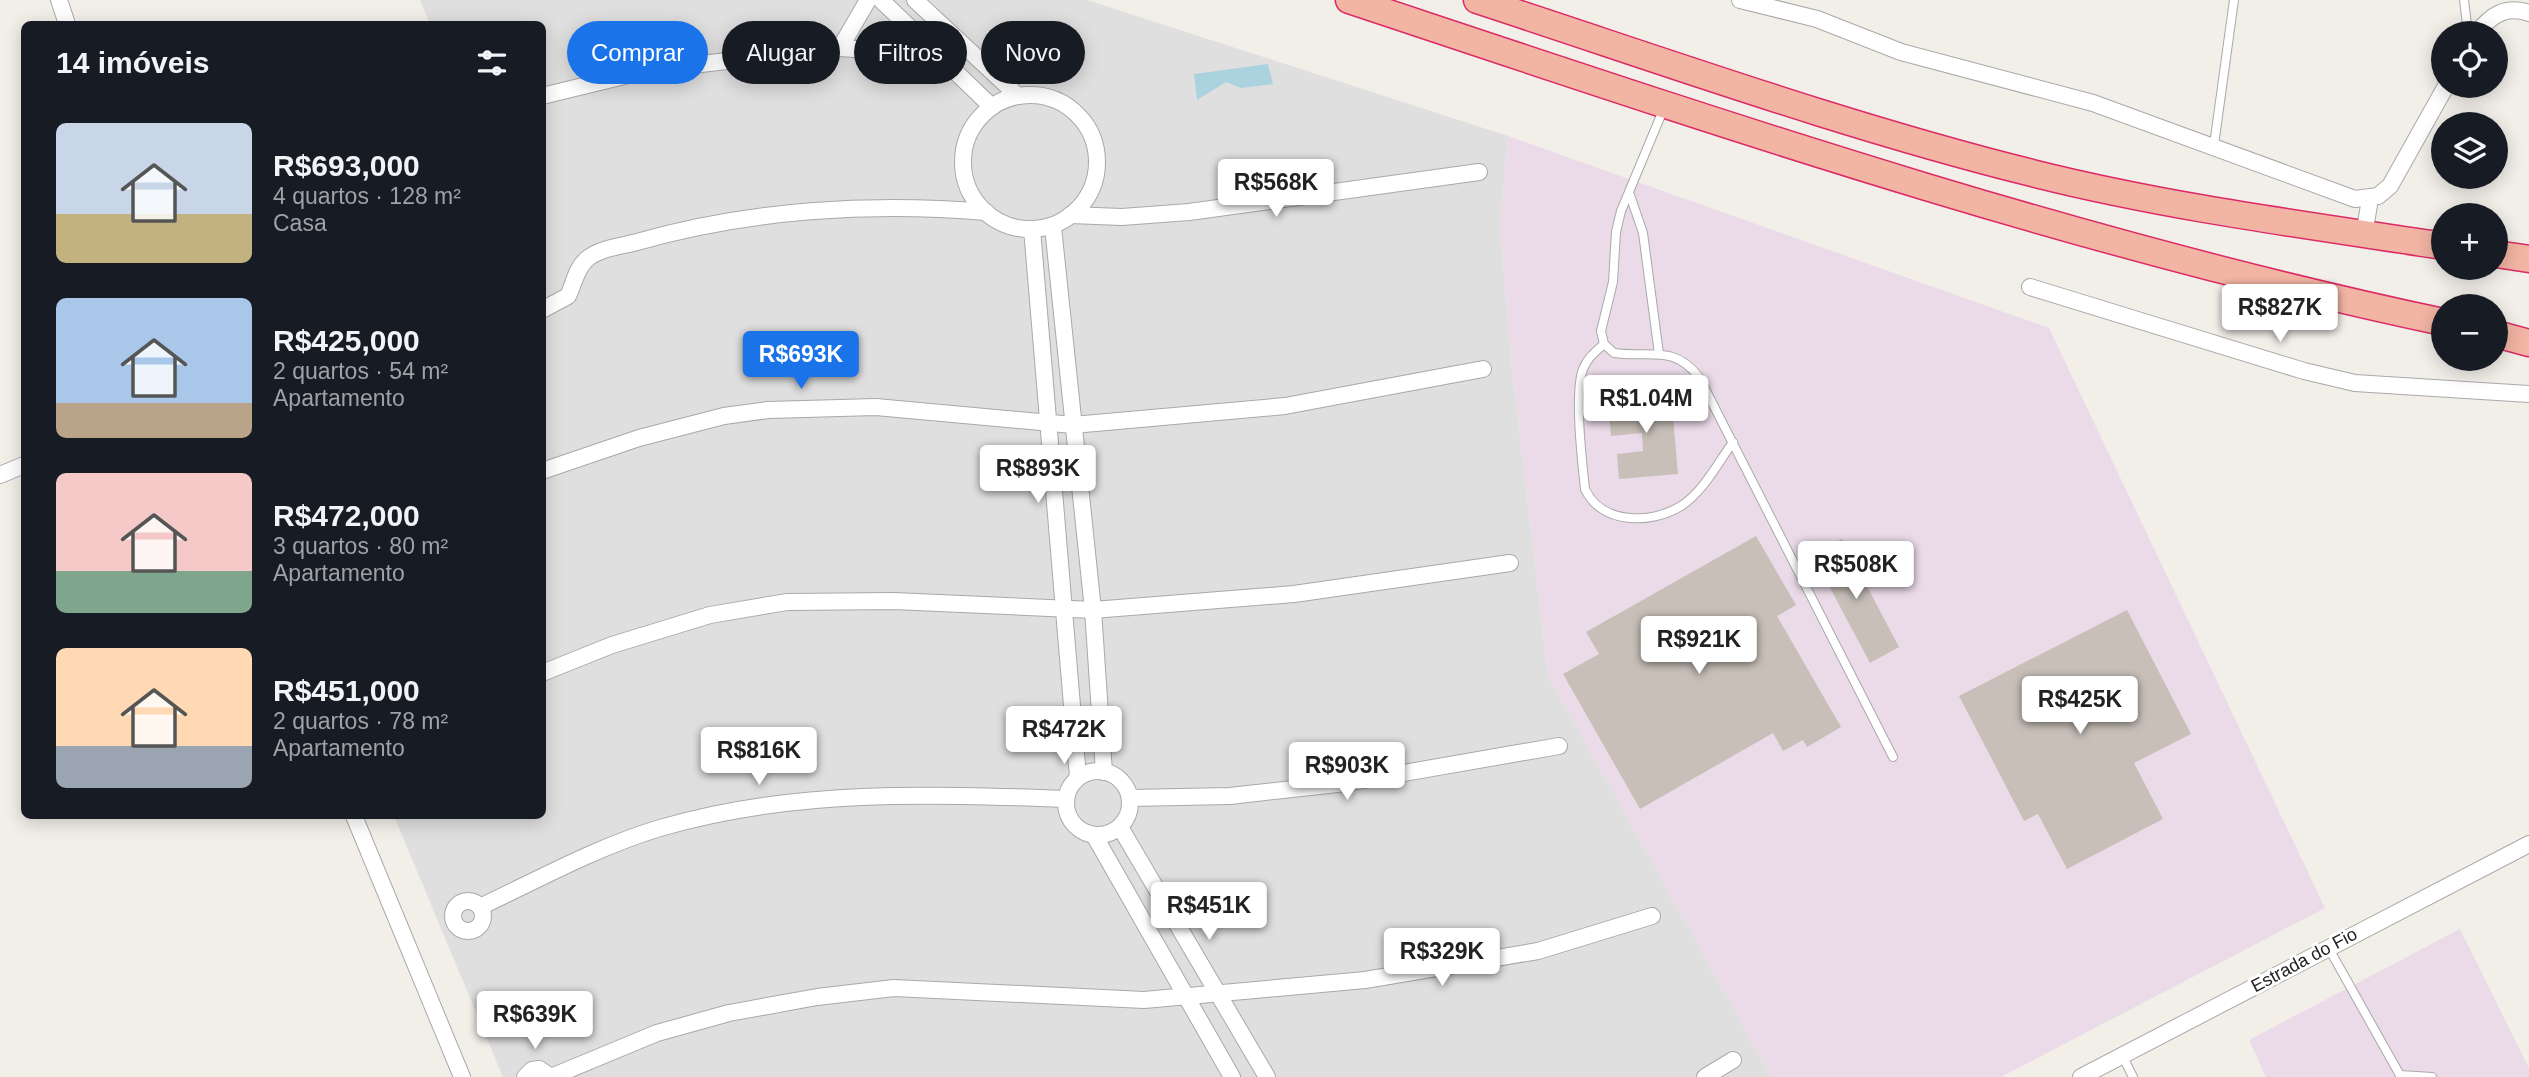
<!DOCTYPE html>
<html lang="pt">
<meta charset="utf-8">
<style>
body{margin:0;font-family:Arial,sans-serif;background:#20242c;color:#f1f3f6;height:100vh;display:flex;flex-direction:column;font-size:26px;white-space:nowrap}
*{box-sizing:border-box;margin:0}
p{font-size:23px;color:#9ea1a6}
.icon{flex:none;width:38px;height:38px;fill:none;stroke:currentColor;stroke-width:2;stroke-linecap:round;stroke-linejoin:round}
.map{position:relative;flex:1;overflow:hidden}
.sheet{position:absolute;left:21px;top:21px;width:525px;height:798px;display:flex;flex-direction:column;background:#171b24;border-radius:10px;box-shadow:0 4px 18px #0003}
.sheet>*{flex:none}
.banner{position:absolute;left:567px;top:21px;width:665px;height:63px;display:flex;gap:14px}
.fabs{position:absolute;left:2431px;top:21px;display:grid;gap:14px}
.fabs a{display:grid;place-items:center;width:77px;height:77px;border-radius:50%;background:#171b24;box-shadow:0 4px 18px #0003;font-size:35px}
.price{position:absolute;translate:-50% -60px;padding:0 16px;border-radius:7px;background:#fff;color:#222;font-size:23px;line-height:46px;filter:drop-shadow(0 2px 4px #0008)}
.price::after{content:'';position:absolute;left:50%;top:42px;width:21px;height:16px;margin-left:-10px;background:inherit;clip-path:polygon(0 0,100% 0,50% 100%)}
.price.active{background:#1a73e8;color:#fff}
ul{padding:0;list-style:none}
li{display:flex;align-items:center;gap:21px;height:175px;padding:0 35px}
li span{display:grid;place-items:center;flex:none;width:196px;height:140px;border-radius:10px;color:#555}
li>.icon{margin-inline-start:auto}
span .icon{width:84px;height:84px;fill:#fffc;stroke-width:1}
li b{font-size:30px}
h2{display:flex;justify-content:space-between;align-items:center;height:84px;padding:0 35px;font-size:30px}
.chip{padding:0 24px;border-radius:32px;background:#171b24;box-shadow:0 4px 18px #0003;font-size:24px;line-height:63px}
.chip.active{background:#1a73e8;color:#fff}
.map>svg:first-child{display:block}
.residential{fill:#e0dfdf}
.industrial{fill:#ebdbe8}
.water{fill:#aad3df}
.building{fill:#c7bfb8}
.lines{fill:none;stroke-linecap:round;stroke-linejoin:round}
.service-casing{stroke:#a9a9a9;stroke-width:10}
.minor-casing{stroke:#a9a9a9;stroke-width:18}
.trunk-casing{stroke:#dc2a67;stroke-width:29}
.service{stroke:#fff;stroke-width:8}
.minor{stroke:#fff;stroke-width:16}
.trunk{stroke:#f2b4a3;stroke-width:26}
.labels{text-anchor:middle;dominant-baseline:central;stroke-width:6;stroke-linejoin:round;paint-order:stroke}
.street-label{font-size:18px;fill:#222;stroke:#fff}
</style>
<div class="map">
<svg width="2529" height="1077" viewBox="0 0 2529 1077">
<rect width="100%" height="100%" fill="#f2efe9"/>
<path class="residential" d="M 420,0 L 1087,0 L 1508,136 L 1500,227 L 1512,367 L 1548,675 L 1772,1077 L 503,1077 L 394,816 L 542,816 L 542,24 L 430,24 Z"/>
<g class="industrial">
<path d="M 1508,136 L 2049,328 L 2325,908 L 2001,1077 L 1772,1077 L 1548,675 L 1512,367 L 1500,227 Z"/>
<path d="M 2460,929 L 2529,1068 L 2529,1077 L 2266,1077 L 2249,1040 Z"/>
</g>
<path class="water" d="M 1268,64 L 1273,84 L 1241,88 L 1226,82 L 1197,100 L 1194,74 Z"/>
<g class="building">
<path d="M 1671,393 L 1678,474 L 1619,479 L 1617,454 L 1643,451 L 1642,433 L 1611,436 L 1608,399 Z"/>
<path d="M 1756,536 L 1796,605 L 1777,616 L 1841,727 L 1807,747 L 1803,740 L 1783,751 L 1773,733 L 1640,809 L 1563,674 L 1599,654 L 1586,632 Z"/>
<path d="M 1842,539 L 1899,647 L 1870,663 L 1812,554 Z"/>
<path d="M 2127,610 L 2191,734 L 2134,763 L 2163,819 L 2067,869 L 2038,814 L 2024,821 L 1959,696 Z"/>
</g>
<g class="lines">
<g class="service-casing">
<g id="service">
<path d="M 2464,0 L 2468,33"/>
<path d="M 1664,108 L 1621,211 L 1616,232 L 1613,282 L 1601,331 L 1604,344 L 1614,353 C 1650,358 1673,344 1699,377 L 1893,757"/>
<path d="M 2214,145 L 2234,0"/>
<path d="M 1630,195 L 1643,233 L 1659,354"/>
<path d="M 1604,344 C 1595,352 1588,357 1583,369 C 1574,393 1582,461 1585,489 C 1601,524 1650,525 1681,506 C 1703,492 1718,463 1733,442"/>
<path d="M 2328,947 L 2401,1077"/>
<path d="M 2122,1055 L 2133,1077"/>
<path d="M 2400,1075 L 2432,1077"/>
</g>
</g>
<g class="minor-casing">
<g id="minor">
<path d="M 59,0 L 67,24"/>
<path d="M 881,0 L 992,107"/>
<path d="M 915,0 L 1018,96"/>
<path d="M 1740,0 L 1817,19 L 1901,52 L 2093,103 L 2355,199 L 2378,196 L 2390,186 L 2446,86"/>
<path d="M 2477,33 C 2491,15 2506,5 2529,13"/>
<path d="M 840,48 L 868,0"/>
<circle cx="1030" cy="162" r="67"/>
<path d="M 542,96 L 649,70 L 840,48 L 941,55"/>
<path d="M 1070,215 L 1122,217 L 1189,212 L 1479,172"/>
<path d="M 1053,227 L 1093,610 L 1104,772"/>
<path d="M 1032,229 L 1078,777"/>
<path d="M 2364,235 L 2370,199"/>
<path d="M 2030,287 L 2304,371 L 2355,383 L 2529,394"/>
<path d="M 542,310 L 568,296 C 574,284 576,268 587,259 C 600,248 622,246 637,242 C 749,210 871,202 986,212"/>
<path d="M 542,471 L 639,438 L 724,416 L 768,410 L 876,407 L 1073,425 L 1285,406 L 1483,369"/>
<path d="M 0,475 L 24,465"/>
<path d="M 542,673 L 612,645 L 710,615 L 787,602 L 894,601 L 1093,610 L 1294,594 L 1510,563"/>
<circle cx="1098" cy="803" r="32"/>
<path d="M 1130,798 L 1230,796 L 1346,783 L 1559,746"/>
<path d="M 354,816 L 462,1077"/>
<path d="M 1120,827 L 1267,1077"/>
<path d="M 1094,835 L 1232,1077"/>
<circle cx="468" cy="916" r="15"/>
<path d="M 480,907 C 539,879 597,847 660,828 C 793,789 928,794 1066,799"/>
<path d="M 525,1077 L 532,1070 L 539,1069 L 551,1077"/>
<path d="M 551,1077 L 657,1033 L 729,1013 L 817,997 L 894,988 L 1144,1000 L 1365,980 L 1538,951 L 1652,916"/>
<path d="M 1705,1077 L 1733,1060"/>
<path d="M 2081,1077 L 2529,844"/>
</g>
</g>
<g class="trunk-casing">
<g id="trunk">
<path d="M 1349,0 C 1710,120 2070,243 2443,322"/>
<path d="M 1477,0 C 1661,60 1844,126 2032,173 C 2167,207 2306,225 2443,246"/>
<path d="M 2496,254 L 2529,259"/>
<path d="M 2496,334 L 2529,343"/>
</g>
</g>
<use href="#service" class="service"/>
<use href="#minor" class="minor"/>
<use href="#trunk" class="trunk"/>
</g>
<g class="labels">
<g class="street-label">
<text transform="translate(2304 960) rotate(-28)">Estrada do Fio</text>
</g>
</g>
</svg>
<div class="fabs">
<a><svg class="icon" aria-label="locate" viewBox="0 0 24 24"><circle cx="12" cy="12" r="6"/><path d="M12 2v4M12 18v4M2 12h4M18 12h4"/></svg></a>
<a><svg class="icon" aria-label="layers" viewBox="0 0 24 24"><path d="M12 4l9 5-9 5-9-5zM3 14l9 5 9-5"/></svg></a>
<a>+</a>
<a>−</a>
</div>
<b class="price" style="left:1276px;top:219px">R$568K</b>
<b class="price" style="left:2280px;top:344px">R$827K</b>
<b class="price active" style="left:801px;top:391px">R$693K</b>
<b class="price" style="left:1646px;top:435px">R$1.04M</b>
<b class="price" style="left:1038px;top:505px">R$893K</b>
<b class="price" style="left:1856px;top:601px">R$508K</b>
<b class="price" style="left:1699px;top:676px">R$921K</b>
<b class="price" style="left:2080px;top:736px">R$425K</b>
<b class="price" style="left:1064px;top:766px">R$472K</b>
<b class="price" style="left:759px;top:787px">R$816K</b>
<b class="price" style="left:1347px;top:802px">R$903K</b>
<b class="price" style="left:1209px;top:942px">R$451K</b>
<b class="price" style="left:1442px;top:988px">R$329K</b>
<b class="price" style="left:535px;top:1051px">R$639K</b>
<div class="banner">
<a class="chip active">Comprar</a>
<a class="chip">Alugar</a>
<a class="chip">Filtros</a>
<a class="chip">Novo</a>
</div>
<section class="sheet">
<h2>14 imóveis<svg class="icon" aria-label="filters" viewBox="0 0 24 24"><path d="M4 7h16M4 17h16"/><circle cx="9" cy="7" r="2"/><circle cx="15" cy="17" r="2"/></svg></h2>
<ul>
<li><span style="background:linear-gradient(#c9d6e8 65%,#c2b280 0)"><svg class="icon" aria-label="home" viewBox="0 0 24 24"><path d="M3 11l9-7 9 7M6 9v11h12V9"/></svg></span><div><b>R$693,000</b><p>4 quartos · 128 m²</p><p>Casa</p></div></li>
<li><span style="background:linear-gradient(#a9c7e8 75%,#b9a48a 0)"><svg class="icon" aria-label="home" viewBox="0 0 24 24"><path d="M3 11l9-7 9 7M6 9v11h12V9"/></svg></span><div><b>R$425,000</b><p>2 quartos · 54 m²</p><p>Apartamento</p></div></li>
<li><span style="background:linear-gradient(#f6c9c9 70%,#7fa58c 0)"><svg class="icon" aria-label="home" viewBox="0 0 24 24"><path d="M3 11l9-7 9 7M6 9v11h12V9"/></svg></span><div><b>R$472,000</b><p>3 quartos · 80 m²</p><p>Apartamento</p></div></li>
<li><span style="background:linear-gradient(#ffd9b3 70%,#9aa5b1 0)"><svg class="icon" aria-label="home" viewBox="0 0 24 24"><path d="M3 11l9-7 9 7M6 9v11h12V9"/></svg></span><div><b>R$451,000</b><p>2 quartos · 78 m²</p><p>Apartamento</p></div></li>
</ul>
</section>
</div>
